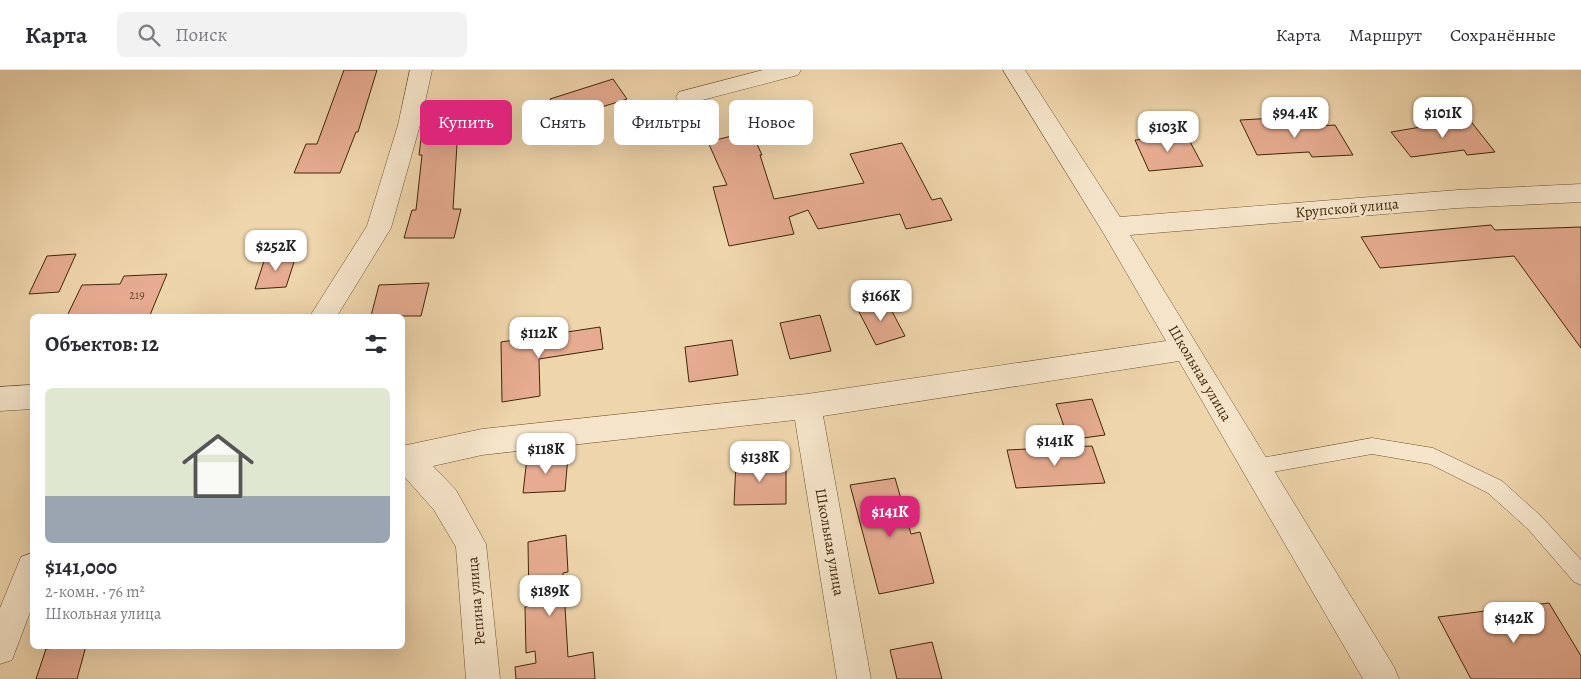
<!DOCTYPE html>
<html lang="ru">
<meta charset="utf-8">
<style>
body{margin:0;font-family:Alegreya,serif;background:#f2f2f3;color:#2b2b33;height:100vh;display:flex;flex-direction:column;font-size:19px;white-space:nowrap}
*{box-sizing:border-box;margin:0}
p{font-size:16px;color:#7c7c81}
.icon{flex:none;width:28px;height:28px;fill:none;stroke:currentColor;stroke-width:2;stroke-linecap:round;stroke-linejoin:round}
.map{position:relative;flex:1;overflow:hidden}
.panel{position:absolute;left:30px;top:244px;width:375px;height:335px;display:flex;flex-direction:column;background:#fff;border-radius:8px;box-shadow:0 5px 20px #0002}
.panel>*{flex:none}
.top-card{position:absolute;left:420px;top:30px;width:475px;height:45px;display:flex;gap:10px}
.price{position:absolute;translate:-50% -42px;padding:0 11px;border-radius:10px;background:#fff;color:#222;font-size:16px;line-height:32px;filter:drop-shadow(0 1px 2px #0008)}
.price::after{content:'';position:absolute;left:50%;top:30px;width:15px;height:11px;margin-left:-8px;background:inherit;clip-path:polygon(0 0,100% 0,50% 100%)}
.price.current{background:#db2777;color:#fff}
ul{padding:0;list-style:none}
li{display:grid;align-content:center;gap:10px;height:265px;padding:0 15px}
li+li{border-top:1px solid #e1e1e2}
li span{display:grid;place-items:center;height:155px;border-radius:8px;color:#555}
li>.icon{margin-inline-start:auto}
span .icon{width:90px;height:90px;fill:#fffc;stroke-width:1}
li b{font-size:21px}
h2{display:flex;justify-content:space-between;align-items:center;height:60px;padding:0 15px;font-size:21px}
.pill{padding:0 18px;border-radius:8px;background:#fff;box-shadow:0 5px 20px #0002;font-size:18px;line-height:45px}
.pill.current{background:#db2777;color:#fff}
header{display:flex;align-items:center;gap:30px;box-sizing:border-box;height:70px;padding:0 25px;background:#fff;border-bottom:1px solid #e1e1e2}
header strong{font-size:24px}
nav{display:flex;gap:28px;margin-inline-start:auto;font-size:18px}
.search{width:350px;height:45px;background:#f2f2f3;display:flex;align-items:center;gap:12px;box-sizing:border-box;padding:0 18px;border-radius:8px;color:#7c7c81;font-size:19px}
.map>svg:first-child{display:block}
.building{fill:#e6ab90;stroke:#40270a}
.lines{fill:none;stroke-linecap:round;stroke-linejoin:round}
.lane-casing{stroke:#6c5232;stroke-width:1}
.street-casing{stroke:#6c5232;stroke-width:1}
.lane{fill:#f5e4c9;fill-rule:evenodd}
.street{fill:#f5e4c9;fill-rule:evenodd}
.labels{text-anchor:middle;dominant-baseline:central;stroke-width:5;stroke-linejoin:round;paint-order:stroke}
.number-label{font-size:12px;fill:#6a482c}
.street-label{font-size:15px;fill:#40270a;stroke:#f5e4c9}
</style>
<header>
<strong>Карта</strong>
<div class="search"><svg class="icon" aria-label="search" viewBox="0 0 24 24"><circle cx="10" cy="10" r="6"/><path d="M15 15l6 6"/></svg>Поиск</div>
<nav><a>Карта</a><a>Маршрут</a><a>Сохранённые</a></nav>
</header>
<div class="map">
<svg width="1581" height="609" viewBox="0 0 1581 609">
<rect width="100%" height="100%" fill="#efd5ac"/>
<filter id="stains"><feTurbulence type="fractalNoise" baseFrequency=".004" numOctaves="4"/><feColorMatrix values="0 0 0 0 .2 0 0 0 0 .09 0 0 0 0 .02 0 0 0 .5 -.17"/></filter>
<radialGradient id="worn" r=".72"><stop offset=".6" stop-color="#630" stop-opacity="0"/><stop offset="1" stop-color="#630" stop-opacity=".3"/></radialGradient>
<g class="building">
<path d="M 344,0 L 377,0 L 358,62 L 356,62 L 340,103 L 294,103 L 306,74 L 317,74 Z"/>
<path d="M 613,9 L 627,29 L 561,50 L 550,29 Z"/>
<path d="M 1277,48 L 1283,58 L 1335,55 L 1353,85 L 1312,87 L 1309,82 L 1257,85 L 1240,50 Z"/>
<path d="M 1469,49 L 1495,82 L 1467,85 L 1464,80 L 1411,87 L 1391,62 Z"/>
<path d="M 458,58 L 453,139 L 461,139 L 454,168 L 404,168 L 412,140 L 416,140 L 422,85 L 419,85 L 422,61 Z"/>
<path d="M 751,61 L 762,85 L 760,85 L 774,129 L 864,113 L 850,84 L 902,73 L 932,130 L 941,128 L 952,150 L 906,159 L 900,144 L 818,159 L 808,140 L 789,147 L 794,164 L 729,176 L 713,117 L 727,115 L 708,72 Z"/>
<path d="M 1187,66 L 1203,96 L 1149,101 L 1135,70 Z"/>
<path d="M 1491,155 L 1495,160 L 1581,157 L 1581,278 L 1514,186 L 1380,198 L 1361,167 Z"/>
<path d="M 76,184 L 59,222 L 29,224 L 47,186 Z"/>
<path d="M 296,186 L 286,217 L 255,219 L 265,188 Z"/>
<path d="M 167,204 L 150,245 L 67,246 L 82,215 L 120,214 L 124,206 Z"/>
<path d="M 429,213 L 421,246 L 371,246 L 379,215 Z"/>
<path d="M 886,230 L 905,266 L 876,275 L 857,238 Z"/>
<path d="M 820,245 L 831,281 L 790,289 L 780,253 Z"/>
<path d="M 600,257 L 603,279 L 539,289 L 540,326 L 502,332 L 501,272 Z"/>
<path d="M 732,270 L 738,305 L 689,312 L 685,277 Z"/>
<path d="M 1092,329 L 1105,365 L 1069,370 L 1056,334 Z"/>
<path d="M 1092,376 L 1105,413 L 1016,418 L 1007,380 Z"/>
<path d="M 568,386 L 565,421 L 523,423 L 527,388 Z"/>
<path d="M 736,392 L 786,392 L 786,434 L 734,435 Z"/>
<path d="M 895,408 L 911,464 L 920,462 L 934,513 L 879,524 L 850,415 Z"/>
<path d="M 566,465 L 568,502 L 563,503 L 568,587 L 593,582 L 595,609 L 516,609 L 515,597 L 536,593 L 535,581 L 526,583 L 525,537 L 529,536 L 528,472 Z"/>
<path d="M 1549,533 L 1581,586 L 1581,609 L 1471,609 L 1438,547 Z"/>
<path d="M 932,572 L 942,609 L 897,609 L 890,580 Z"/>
<path d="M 72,576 L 86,576 L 77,609 L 36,609 L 46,579 Z"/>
</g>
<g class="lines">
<g class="lane-casing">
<path id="lane" d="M 1372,368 L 1433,378 L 1502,411 L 1542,447 L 1581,490 L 1581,515 L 1574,512 L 1528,459 L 1488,423 L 1430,394 L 1372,384 L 1256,405 L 1249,403 L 1247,397 L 1249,391 L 1256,389 Z"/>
</g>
<g class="street-casing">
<g id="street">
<path d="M 410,0 L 432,0 L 420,55 L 391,158 L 337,246 L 310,246 L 367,156 L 398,55 Z"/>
<path d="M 763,0 L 801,0 L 798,5 L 687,34 L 679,32 L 676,27 L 679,22 Z"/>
<path d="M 1003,0 L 1025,0 L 1120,147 L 1458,120 L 1581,114 L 1581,132 L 1458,138 L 1130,165 L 1394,597 L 1399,609 L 1363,609 L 1179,291 L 823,346 L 871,609 L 837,609 L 795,350 L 482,385 L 433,396 L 456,420 L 486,474 L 500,609 L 466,609 L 456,477 L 434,440 L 402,404 L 402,376 L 482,359 L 807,324 L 1166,271 L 1104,164 Z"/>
<path d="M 32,315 L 32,339 L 0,341 L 0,317 Z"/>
<path d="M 32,483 L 32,537 L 12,590 L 0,594 L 0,538 L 21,487 Z"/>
</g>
</g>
<use href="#lane" class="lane"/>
<use href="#street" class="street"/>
</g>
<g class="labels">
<g class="number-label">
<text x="137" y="225">219</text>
</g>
<g class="street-label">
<text transform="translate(1347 138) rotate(-5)">Крупской улица</text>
<text transform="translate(1200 303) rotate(59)">Школьная улица</text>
<text transform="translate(830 472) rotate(80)">Школьная улица</text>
<text transform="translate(476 531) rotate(-95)">Репина улица</text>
</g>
</g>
<rect width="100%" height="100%" filter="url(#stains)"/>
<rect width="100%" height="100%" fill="url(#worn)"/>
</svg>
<b class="price" style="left:1295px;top:69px">$94.4K</b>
<b class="price" style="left:1443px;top:69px">$101K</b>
<b class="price" style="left:1168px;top:83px">$103K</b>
<b class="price" style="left:276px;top:202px">$252K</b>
<b class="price" style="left:881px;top:252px">$166K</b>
<b class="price" style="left:539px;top:289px">$112K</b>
<b class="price" style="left:1055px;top:397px">$141K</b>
<b class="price" style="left:546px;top:405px">$118K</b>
<b class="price" style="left:760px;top:413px">$138K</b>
<b class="price current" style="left:890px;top:468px">$141K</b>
<b class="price" style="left:550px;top:547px">$189K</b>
<b class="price" style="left:1514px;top:574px">$142K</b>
<div class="top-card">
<a class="pill current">Купить</a>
<a class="pill">Снять</a>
<a class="pill">Фильтры</a>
<a class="pill">Новое</a>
</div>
<section class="panel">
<h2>Объектов: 12<svg class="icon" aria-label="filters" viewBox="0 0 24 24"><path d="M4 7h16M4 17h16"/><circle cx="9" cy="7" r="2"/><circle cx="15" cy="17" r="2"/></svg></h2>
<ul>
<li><span style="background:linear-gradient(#dfe7d0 70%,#9aa5b1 0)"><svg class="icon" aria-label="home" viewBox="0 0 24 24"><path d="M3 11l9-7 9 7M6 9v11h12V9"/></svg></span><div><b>$141,000</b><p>2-комн. · 76 m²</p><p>Школьная улица</p></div></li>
</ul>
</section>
</div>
